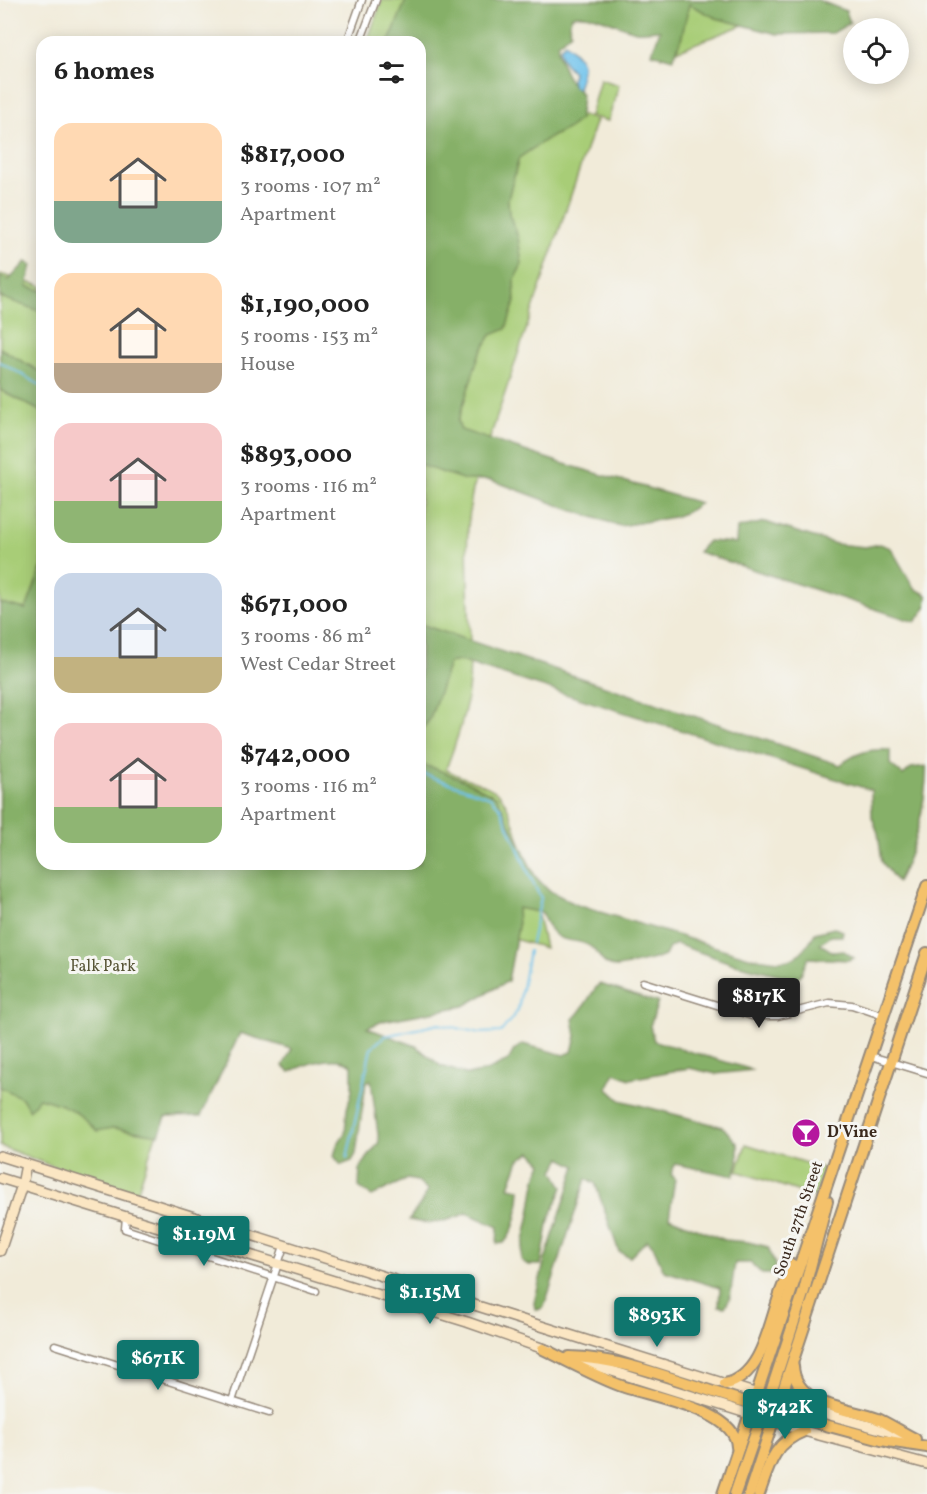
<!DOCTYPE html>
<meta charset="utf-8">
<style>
body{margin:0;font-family:Vollkorn,serif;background:#f6f6f6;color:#222;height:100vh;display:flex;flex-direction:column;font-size:22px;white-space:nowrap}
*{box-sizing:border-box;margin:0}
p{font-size:20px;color:#767676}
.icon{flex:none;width:33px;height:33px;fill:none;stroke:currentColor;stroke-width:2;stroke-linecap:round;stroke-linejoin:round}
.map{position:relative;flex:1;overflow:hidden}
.drawer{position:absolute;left:36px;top:36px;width:390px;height:834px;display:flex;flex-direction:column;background:#fff;border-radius:18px;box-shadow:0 3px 15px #0003}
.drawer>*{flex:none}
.controls{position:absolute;left:843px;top:18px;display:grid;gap:12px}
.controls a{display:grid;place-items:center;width:66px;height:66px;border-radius:50%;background:#fff;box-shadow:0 3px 15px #0003;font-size:30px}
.price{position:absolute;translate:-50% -51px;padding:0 14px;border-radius:6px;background:#0f766e;color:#fff;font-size:20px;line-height:39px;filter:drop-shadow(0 2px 3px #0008)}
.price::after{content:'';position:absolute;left:50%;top:36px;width:18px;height:14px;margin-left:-9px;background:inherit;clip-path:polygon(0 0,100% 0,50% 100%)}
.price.selected{background:#222;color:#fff}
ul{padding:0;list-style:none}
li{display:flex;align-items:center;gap:18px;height:150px;padding:0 18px}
li span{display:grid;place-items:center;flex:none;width:168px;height:120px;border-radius:18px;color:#555}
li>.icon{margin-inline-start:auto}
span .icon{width:72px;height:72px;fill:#fffc;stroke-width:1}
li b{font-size:26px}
h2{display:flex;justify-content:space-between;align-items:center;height:72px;padding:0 18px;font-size:26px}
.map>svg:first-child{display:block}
.green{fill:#a8cd77;stroke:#727c4a;stroke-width:1.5}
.forest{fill:#86b068;stroke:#606d43;stroke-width:1.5}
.water{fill:#70c3ec;stroke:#567685;stroke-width:1.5}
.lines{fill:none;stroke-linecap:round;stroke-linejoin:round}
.stream{stroke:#70c3ec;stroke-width:2}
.street-casing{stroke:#968a7c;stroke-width:9}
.secondary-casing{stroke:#968a7c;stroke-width:12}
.primary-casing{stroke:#968a7c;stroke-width:14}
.street{stroke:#fff;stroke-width:6}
.secondary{stroke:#fbe6c3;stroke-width:9}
.primary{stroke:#f4c16a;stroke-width:10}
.labels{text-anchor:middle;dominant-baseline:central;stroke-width:6;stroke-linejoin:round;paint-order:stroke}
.park-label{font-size:16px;fill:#565334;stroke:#f6f6f2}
.poi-label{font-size:16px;font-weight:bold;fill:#3b2a1e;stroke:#f6f6f2;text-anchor:start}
.street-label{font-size:16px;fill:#3b2a1e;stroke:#f6f6f2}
</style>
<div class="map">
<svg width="927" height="1494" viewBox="0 0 927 1494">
<rect width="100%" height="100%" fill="#f6f6f2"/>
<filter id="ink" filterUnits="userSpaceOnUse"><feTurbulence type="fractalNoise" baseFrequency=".0167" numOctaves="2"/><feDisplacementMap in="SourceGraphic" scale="12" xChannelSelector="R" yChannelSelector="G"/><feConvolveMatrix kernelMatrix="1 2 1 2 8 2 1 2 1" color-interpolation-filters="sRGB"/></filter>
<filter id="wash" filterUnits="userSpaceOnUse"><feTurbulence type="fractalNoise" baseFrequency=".008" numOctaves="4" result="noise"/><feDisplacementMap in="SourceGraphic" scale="24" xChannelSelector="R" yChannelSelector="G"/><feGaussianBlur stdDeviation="1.35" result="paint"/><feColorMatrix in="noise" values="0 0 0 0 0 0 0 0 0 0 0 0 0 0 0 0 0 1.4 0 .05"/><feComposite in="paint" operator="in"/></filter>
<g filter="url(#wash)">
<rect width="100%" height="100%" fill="#f1ebd9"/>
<g class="green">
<path d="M 382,0 L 429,0 L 416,42 L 367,42 Z"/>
<path d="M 585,0 L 807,0 L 661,57 L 671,28 Z"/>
<path d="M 420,65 L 596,120 L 473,489 C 460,552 474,617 469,681 C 467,712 457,740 446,769 C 462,780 484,781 499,794 C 517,810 539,920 545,948 L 365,896 L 197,1009 L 137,1193 L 44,1163 L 0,1146 L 0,274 L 42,286 L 42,864 L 420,864 Z"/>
<path d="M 600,79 L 619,85 L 608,121 L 590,116 Z"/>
<path d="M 746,1144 L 825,1169 L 815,1197 L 737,1171 Z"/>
</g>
<g class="forest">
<path d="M 406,0 L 818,0 L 846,11 L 850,23 L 833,33 L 777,34 L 716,18 L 689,4 L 682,36 L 673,59 L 652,53 L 660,30 C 653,30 643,32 636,31 C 615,26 594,11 572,16 L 569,24 L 571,32 L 558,44 C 556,54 564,70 569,80 C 573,86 579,89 581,95 C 583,102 579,110 580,119 L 567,129 L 547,139 L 519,158 L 508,199 L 509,214 L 518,237 L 522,264 L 514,281 L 515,302 L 506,329 L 491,335 L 479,355 L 458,421 L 461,430 L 561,463 L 700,503 L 687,512 L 674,517 L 620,526 L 571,510 L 502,484 L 490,480 L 465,480 L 420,465 L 420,42 L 389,42 Z"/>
<path d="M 26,262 L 32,265 L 27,286 L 42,291 L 42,312 L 0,297 L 0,277 L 9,280 Z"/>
<path d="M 0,348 L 42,373 L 42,412 L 0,390 Z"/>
<path d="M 765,522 L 836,544 L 865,547 L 880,544 L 891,548 L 914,588 L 927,595 L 926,608 L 915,622 L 698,552 L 708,541 L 736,543 L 737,528 Z"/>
<path d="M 42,566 L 42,864 L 420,864 L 420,765 L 434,768 L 468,782 L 497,797 L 535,876 L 548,890 L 577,905 L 749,957 C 785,962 795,968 815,933 L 834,928 L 843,931 L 842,936 L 831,936 L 820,944 L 833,952 L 844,951 L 854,958 L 848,960 L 808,958 L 801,974 L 797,979 L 731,963 L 676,944 L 669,948 L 665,956 C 659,958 619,968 615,967 C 601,966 600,953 591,947 C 576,936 560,947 548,926 C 545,921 543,919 543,913 L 517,908 L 518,927 L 508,981 L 464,1006 L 383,1021 L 367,1028 L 416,1046 L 441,1066 L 468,1075 L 489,1070 L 508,1061 L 514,1050 L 523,1044 L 564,1055 L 572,1052 L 576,1036 L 573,1019 C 584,1009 589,996 599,984 C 619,989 638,998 658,1002 L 650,1026 L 654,1041 L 753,1070 L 716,1074 L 689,1068 L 630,1079 L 615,1073 L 607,1088 L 620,1100 L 723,1127 L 738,1144 L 738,1162 L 734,1176 L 675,1164 L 671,1174 L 675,1179 L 669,1217 L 725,1240 L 748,1242 L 768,1247 L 775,1264 L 774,1274 L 762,1274 L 751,1263 L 735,1263 L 730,1298 L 725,1307 L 719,1306 L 720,1288 L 664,1271 L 653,1246 L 647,1240 L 630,1257 L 619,1252 L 595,1183 L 586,1179 L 544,1307 L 538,1310 L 535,1309 L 534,1303 L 544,1263 L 576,1166 L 561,1158 L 554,1171 L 563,1187 L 549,1220 L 541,1265 L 528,1265 L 521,1260 C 522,1244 527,1230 530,1214 C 534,1193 533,1183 542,1163 L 531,1152 L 519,1160 L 509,1187 L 520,1189 C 519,1208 517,1228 504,1243 L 497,1244 L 498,1227 L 467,1213 C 445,1222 432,1226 409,1220 L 423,1200 L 428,1190 L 417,1181 L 407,1179 L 372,1196 L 359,1187 L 360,1168 L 379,1142 L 371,1080 L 366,1082 L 356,1154 L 352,1161 L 341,1165 L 334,1156 L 337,1145 L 345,1133 L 347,1109 L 352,1091 L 352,1065 C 336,1053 306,1064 290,1072 L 283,1066 L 292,1049 L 240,1033 L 201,1116 L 166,1117 L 159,1135 L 113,1128 L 97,1131 C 78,1111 66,1105 39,1098 L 29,1110 L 22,1098 L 0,1087 L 0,603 L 26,609 Z"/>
<path d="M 420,624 L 840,765 C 857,752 869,749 890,750 L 890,764 L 903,775 L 911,768 L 926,766 C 927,802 915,850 897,882 L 882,862 L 878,833 L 872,817 L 871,790 L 460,661 L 449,663 L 430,719 L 420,732 Z"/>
</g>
<path class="water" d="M 565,43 C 586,62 584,61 578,89 L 574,87 L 571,81 L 573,72 C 565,64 560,60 560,48 Z"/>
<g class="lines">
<g class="stream">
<path d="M 0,362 L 42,386"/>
<path d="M 420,773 L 490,797 L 500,807 L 533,883 L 541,898 L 531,943"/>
<path d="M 347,1158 L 371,1048 L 385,1036 L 439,1024 L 480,1033 L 501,1032 L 518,1010 L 529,951"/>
</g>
</g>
</g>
<g filter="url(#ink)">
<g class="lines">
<g class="street-casing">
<g id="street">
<path d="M 347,42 L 362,0"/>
<path d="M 360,42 L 376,0"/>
<path d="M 643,982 L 752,1016 L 778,1016 L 829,1003 L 852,1005 L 884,1016"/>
<path d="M 871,1056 L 927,1073"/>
<path d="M 126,1216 L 125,1229 L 316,1291"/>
<path d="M 55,1345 L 269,1413"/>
<path d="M 232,1401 L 284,1246"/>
</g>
</g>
<g class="secondary-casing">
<g id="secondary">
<path d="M 0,1156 L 780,1401 L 905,1436"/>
<path d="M 0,1178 L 467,1322 L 550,1351"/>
<path d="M 0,1251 L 22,1185 L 26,1164"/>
<path d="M 577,1360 L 804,1431 L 927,1464"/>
</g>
</g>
<g class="primary-casing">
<g id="primary">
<path d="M 543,1349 C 568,1361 593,1375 619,1385 C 647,1396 737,1409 737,1447"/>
<path d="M 569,1357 C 632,1358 693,1388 753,1404 L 768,1405 L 775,1403"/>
<path d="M 793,1366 C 795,1407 849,1408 878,1419 C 891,1425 903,1433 915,1439"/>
<path d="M 725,1384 C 764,1377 770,1317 783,1286 C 786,1279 790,1272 793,1265"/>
<path d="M 770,1410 L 881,1440 L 927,1447"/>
<path d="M 773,1422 L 768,1405 L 769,1398 L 804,1291 L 827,1201"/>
<path d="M 723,1494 L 927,886"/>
<path d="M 735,1494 L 761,1418 L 758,1400"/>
<path d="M 749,1494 L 927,953"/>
<path d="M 759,1494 C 769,1466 773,1443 804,1431"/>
</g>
</g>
<use href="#street" class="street"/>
<use href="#secondary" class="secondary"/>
<use href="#primary" class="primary"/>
</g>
</g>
<defs>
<g id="bar-disc" transform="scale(1.5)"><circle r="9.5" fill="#b5179e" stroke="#f6f6f2"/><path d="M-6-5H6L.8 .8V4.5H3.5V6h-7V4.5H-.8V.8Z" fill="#fff"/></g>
</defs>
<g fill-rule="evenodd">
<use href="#bar-disc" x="806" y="1133"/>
</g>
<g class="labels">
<g class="park-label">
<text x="103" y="967">Falk Park</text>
</g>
<g class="poi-label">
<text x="827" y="1133">D'Vine</text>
</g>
<g class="street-label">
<text transform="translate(799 1219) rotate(-71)">South 27th Street</text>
</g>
</g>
</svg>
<div class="controls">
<a><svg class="icon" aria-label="locate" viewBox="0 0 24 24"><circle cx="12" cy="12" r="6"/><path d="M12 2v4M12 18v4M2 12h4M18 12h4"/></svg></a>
</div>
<b class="price selected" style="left:759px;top:1029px">$817K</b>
<b class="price" style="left:204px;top:1267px">$1.19M</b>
<b class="price" style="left:430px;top:1325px">$1.15M</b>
<b class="price" style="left:657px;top:1348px">$893K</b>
<b class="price" style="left:158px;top:1391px">$671K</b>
<b class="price" style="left:785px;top:1440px">$742K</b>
<section class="drawer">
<h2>6 homes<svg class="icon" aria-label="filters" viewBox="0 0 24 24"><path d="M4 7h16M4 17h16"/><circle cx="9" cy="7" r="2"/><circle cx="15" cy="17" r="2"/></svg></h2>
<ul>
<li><span style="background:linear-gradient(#ffd9b3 65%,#7fa58c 0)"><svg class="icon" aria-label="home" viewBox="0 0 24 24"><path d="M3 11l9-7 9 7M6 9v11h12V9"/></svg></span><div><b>$817,000</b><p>3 rooms · 107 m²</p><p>Apartment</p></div></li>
<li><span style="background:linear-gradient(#ffd9b3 75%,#b9a48a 0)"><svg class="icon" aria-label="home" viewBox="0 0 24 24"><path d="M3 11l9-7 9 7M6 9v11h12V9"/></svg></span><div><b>$1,190,000</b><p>5 rooms · 153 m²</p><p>House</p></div></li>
<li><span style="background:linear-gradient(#f6c9c9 65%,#8fb573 0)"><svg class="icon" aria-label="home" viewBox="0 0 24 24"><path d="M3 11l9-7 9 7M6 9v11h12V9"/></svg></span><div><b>$893,000</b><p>3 rooms · 116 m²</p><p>Apartment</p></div></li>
<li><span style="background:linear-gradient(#c9d6e8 70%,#c2b280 0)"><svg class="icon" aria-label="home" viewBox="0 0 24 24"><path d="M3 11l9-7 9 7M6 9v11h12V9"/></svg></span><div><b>$671,000</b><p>3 rooms · 86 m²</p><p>West Cedar Street</p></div></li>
<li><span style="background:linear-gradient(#f6c9c9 70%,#8fb573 0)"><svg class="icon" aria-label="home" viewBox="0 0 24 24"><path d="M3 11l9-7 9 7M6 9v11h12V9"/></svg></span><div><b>$742,000</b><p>3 rooms · 116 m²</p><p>Apartment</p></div></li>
</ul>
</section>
</div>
